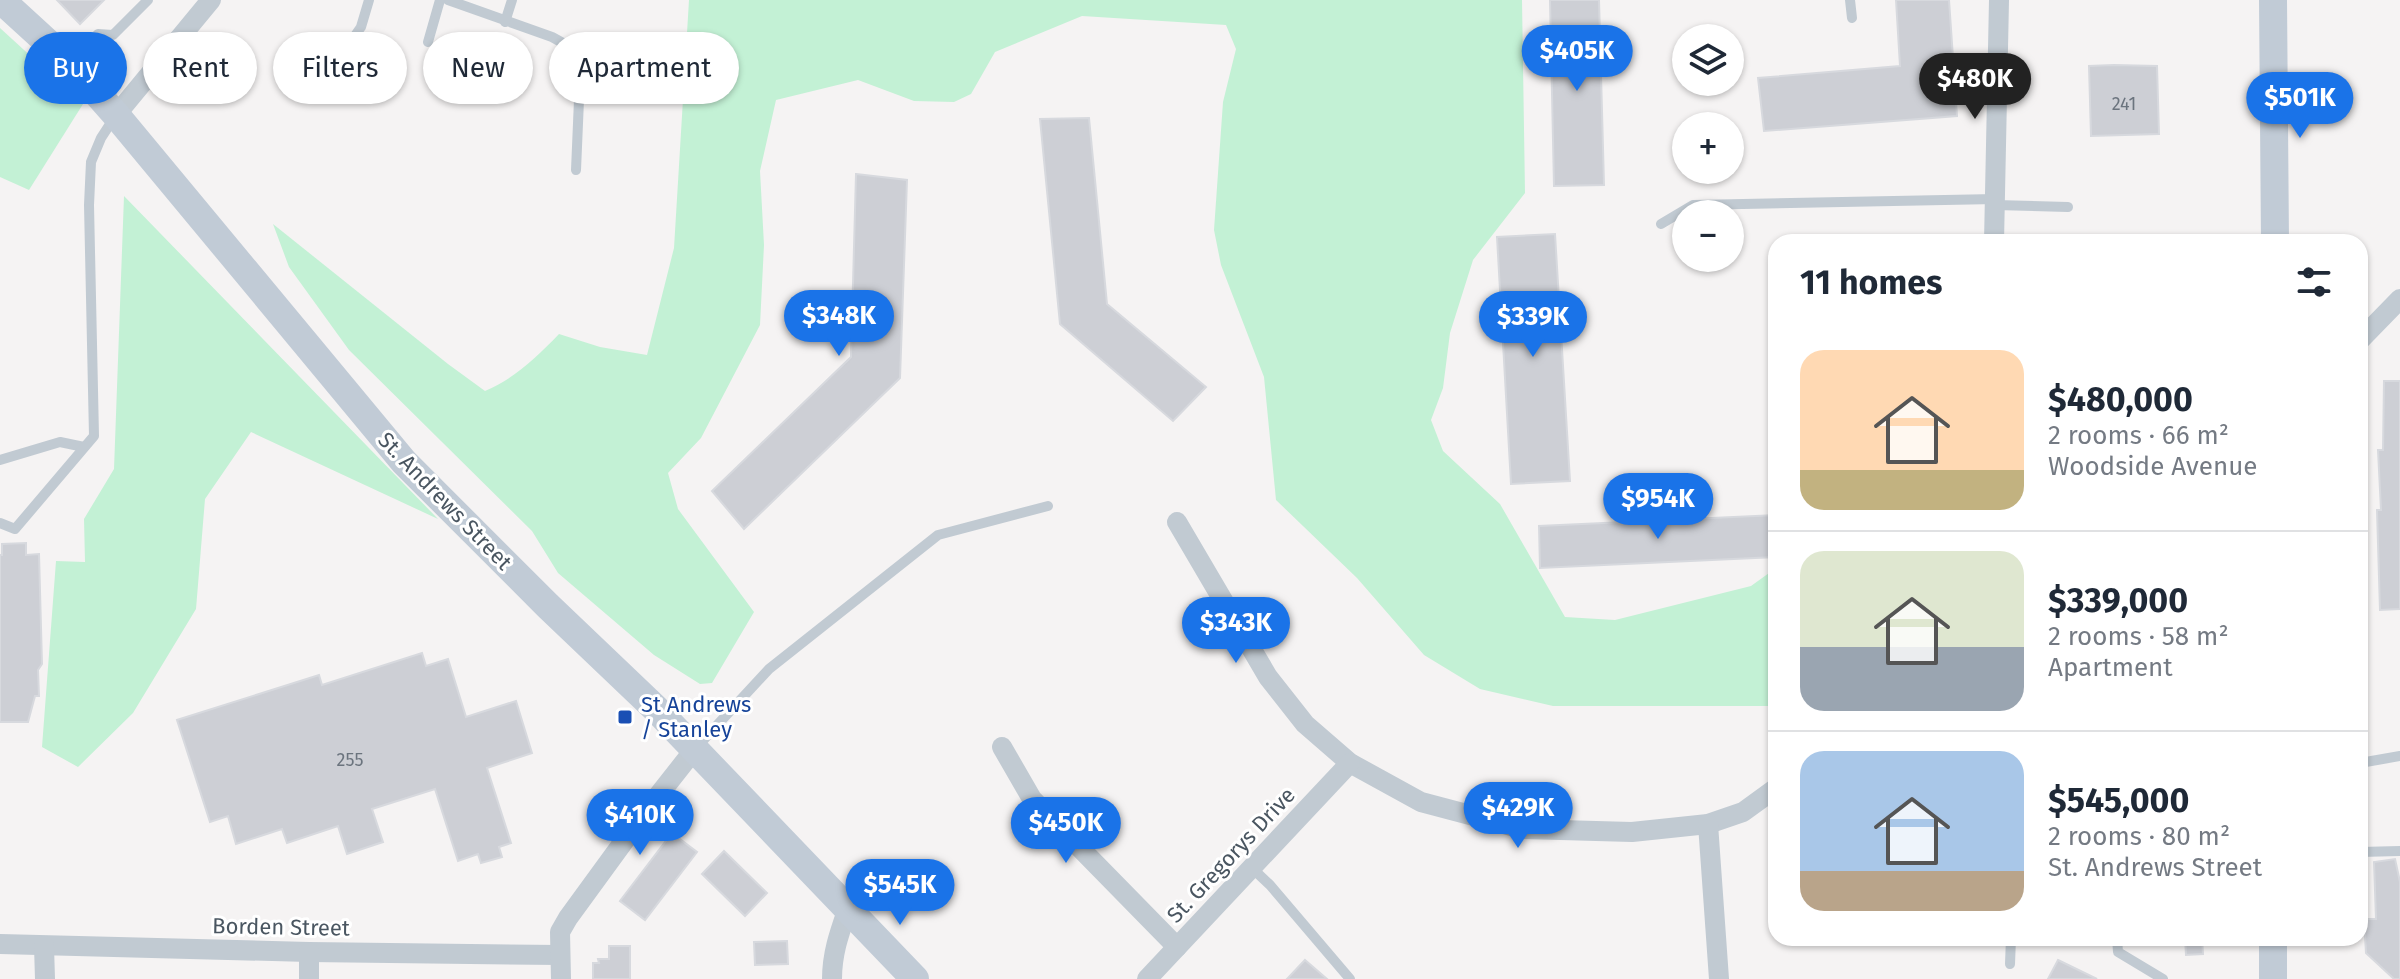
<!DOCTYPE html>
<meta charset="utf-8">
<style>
body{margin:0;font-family:"Fira Sans",sans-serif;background:#f2f2f3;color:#1f2937;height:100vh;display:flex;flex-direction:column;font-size:30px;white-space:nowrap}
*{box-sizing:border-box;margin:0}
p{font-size:26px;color:#747a83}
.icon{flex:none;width:44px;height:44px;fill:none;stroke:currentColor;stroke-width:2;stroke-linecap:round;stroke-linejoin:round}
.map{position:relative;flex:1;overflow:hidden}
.panel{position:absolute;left:1768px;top:234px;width:600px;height:712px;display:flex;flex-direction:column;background:#fff;border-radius:24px;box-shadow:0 2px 6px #0004}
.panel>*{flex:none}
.banner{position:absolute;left:24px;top:32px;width:760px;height:72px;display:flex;gap:16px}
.buttons{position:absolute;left:1672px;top:24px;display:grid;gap:16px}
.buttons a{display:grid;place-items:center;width:72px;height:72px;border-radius:50%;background:#fff;box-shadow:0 2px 6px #0004;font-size:40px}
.price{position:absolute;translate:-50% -68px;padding:0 18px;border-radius:28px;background:#1a73e8;color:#fff;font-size:26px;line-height:52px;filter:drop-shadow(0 2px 4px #0008)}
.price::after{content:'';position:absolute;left:50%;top:48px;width:24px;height:18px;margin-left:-12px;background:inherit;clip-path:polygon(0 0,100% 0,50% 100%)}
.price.on{background:#222;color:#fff}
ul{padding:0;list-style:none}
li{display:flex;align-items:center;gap:24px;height:200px;padding:0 32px}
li+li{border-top:2px solid #e0e1e3}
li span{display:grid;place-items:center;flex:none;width:224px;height:160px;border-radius:24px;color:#555}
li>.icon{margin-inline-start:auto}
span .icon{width:96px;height:96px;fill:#fffc;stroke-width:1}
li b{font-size:34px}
h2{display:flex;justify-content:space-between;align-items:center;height:96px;padding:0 32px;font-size:34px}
.tag{padding:0 28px;border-radius:36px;background:#fff;box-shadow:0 2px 6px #0004;font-size:28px;line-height:72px}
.tag.on{background:#1a73e8;color:#fff}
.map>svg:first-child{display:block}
.green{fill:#c3f1d5}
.building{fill:#cdcfd5;stroke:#d7d9de;stroke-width:2}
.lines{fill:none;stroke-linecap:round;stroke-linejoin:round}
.service{stroke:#c1cad2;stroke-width:10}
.minor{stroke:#c1cad2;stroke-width:20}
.secondary{stroke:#c1cbd6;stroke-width:28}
.transit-dot{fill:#1a4fb4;stroke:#fff;stroke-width:3}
.labels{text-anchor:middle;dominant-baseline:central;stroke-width:6;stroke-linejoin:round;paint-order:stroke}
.number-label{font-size:18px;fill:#6b747e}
.street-label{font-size:22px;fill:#4a5661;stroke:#fff}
.transit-label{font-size:22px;fill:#164399;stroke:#fff;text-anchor:start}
</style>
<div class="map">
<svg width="2400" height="979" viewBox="0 0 2400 979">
<rect width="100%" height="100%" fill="#f5f3f3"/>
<g class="green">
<path d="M 689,0 L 1522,0 L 1525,193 L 1473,260 L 1450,333 L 1443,388 L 1431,420 L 1443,451 L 1500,504 L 1565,617 L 1615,620 L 1751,586 L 1776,568 L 1776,706 L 1553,706 L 1480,689 L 1424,655 L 1357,578 L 1276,500 L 1264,377 L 1221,265 L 1214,230 L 1223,102 L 1236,49 L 1226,25 L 1082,16 L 995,52 L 971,94 L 954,102 L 914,101 L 858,80 L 776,100 L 760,171 L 764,245 L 760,325 L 701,438 L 668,473 L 678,509 L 754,612 L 712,683 L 700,684 L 654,655 L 558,573 L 532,531 L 349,350 L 289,267 L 273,224 L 448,364 L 485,391 C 515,378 536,358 559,334 L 600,347 L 647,355 L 674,248 Z"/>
<path d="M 0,28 L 83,104 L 29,190 L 0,177 Z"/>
<path d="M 124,196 L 438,519 L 251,432 L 205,499 L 196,609 L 133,713 L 78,767 L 42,747 L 56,561 L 85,562 L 84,519 L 114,469 Z"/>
</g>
<g class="building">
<path d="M 57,0 L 104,0 L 80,24 Z"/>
<path d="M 1550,0 L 1599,0 L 1604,185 L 1554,186 Z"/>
<path d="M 1896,0 L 1949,0 L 1957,116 L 1764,131 L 1758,78 L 1900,66 Z"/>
<path d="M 2114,65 L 2157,66 L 2159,134 L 2091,136 L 2089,66 Z"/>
<path d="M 1089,118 L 1107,304 L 1206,387 L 1173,421 L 1060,324 L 1040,119 Z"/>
<path d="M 856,174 L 907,180 L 900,378 L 744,529 L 712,491 L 851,357 Z"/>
<path d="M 1555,234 L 1570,481 L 1511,484 L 1497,237 Z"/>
<path d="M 2384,381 L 2400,381 L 2400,609 L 2380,610 L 2377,510 L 2381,510 L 2378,450 L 2383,450 Z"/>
<path d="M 1776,515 L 1776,557 L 1540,568 L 1539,526 Z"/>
<path d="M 26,543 L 26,555 L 39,554 L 42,664 L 38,670 L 39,696 L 35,696 L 28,722 L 0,722 L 0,555 L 2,555 L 2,544 Z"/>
<path d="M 422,653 L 426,666 L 448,659 L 466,717 L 516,701 L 532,753 L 487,768 L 511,843 L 499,847 L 502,857 L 481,863 L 478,854 L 458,861 L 435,789 L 372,809 L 383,842 L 347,854 L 338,826 L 287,843 L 282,829 L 236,844 L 228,816 L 210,822 L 177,720 L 319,675 L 322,685 Z"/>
<path d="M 672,833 L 697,852 L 645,920 L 620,901 Z"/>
<path d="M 724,851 L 767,893 L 745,916 L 702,874 Z"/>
<path d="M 2395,859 L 2400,882 L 2400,979 L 2394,979 L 2366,953 L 2364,919 L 2376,919 L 2374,862 Z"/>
<path d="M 2185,938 L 2202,938 L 2203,954 L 2186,955 Z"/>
<path d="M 787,941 L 788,964 L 755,965 L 754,942 Z"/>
<path d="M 609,946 L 630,946 L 630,979 L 593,979 L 593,963 L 599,963 L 598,959 L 609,959 Z"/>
<path d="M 1305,960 L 1327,979 L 1287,979 Z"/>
<path d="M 2058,960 L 2097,979 L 2048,979 Z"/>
</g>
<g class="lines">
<g class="service">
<path d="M 448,0 L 552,37 L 581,53 L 576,170"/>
<path d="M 1850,0 L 1852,18"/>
<path d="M 505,22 L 512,0"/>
<path d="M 428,42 L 440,0"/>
<path d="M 71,62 L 98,34 L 113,35 L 148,0"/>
<path d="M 316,92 L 361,27 L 369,0"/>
<path d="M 1995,205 L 2068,207"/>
<path d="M 1661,224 L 1693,205 L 1996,199"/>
<path d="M 0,460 L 60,442 L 84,447"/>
<path d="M 0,523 L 15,529 L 94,436 L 89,205 L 91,162 L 101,138 L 114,118"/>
<path d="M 695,749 L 769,669 L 938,535 L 1048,506"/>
<path d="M 2360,763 L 2400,756"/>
<path d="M 2360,852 L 2400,851"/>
<path d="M 1252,868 L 1270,885 L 1350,979"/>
<path d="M 2117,938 L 2118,952 L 2163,979"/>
<path d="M 2010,964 L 2011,938"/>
</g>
<g class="minor">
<path d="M 116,115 L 211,0"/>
<path d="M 1994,242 L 1999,0"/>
<path d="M 2360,340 L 2400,299"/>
<path d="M 1177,522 L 1268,677 L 1305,724 L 1350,763 L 1421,802 L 1523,829 L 1632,832 L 1708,824 L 1743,812 L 1776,788"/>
<path d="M 1002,747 L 1032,799 L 1177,947"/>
<path d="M 1708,824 L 1719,979"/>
<path d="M 0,944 L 309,952 L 560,955"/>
<path d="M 44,946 L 45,979"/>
<path d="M 309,952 L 309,979"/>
<path d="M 561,979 L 560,932 L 568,918 L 646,811 L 694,750"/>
<path d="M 832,979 C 832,954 839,934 847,911"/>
<path d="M 1147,979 L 1350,763"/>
</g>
<g class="secondary">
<path d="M 1,0 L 70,63 L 116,115 L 404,462 L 548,606 L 656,709 L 915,979"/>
<path d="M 2273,0 L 2275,242"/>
<path d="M 2273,979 L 2273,938"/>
</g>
</g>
<rect class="transit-dot" x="617" y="709" width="16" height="16" rx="4"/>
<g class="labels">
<g class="number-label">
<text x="2124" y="104">241</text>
<text x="350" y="760">255</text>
</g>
<g class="street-label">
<text transform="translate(445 501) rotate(46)">St. Andrews Street</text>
<text transform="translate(1231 855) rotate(-47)">St. Gregorys Drive</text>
<text transform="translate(281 927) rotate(1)">Borden Street</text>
</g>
<g class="transit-label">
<text x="641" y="704">St Andrews<tspan x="641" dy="25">/ Stanley</tspan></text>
</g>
</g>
</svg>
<div class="buttons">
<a><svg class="icon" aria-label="layers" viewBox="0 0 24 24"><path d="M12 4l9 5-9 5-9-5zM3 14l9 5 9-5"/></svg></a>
<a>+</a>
<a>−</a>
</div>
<b class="price" style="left:1577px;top:93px">$405K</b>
<b class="price on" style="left:1975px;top:121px">$480K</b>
<b class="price" style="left:2300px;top:140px">$501K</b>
<b class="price" style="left:839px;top:358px">$348K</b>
<b class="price" style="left:1533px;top:359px">$339K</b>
<b class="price" style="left:1658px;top:541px">$954K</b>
<b class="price" style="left:1236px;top:665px">$343K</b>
<b class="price" style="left:1518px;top:850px">$429K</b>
<b class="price" style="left:640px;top:857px">$410K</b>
<b class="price" style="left:1066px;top:865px">$450K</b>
<b class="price" style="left:900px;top:927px">$545K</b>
<div class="banner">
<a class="tag on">Buy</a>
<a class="tag">Rent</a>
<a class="tag">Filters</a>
<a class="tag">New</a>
<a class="tag">Apartment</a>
</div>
<section class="panel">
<h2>11 homes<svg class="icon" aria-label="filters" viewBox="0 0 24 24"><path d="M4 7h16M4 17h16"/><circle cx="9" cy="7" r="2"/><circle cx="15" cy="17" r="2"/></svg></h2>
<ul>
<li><span style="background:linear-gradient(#ffd9b3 75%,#c2b280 0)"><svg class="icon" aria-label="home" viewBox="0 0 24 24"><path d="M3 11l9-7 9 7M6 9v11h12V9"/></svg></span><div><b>$480,000</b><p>2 rooms · 66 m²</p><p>Woodside Avenue</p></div></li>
<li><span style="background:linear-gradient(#dfe7d0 60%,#9aa5b1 0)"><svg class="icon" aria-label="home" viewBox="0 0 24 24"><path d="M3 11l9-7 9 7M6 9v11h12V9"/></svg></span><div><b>$339,000</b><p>2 rooms · 58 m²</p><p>Apartment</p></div></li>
<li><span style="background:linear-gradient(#a9c7e8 75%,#b9a48a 0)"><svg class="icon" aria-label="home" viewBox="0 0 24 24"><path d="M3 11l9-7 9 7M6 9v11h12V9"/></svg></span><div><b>$545,000</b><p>2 rooms · 80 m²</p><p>St. Andrews Street</p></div></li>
</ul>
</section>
</div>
